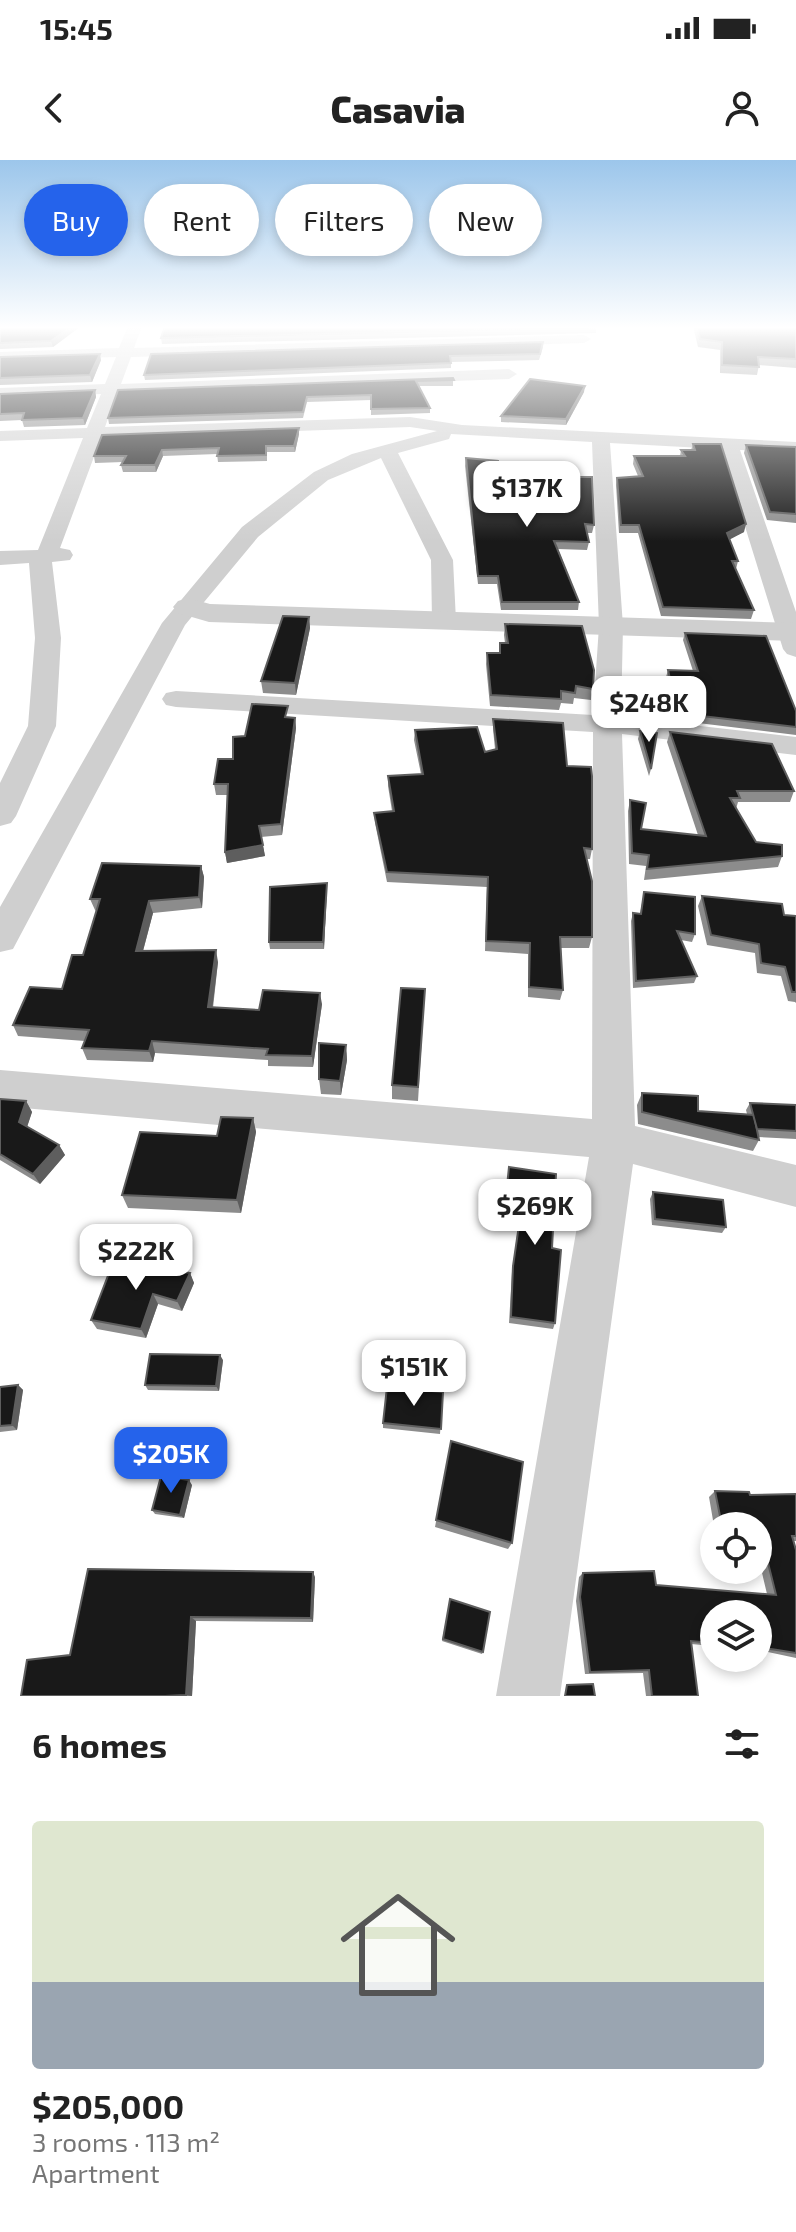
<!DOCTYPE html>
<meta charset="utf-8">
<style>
body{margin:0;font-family:"Exo 2",sans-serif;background:#f2f2f2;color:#222;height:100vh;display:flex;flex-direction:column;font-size:30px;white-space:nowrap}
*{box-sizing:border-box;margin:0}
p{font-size:26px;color:#767676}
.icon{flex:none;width:44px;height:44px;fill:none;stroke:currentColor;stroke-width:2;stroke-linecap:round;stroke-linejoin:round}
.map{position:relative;height:1536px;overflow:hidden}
.side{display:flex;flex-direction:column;background:#fff;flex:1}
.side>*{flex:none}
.guide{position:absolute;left:24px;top:24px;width:748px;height:72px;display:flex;gap:16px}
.controls{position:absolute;left:700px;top:1352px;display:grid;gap:16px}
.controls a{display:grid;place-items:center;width:72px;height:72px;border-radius:50%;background:#fff;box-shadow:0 4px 12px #0003;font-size:40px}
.price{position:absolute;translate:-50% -68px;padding:0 18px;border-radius:16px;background:#fff;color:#222;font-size:26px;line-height:52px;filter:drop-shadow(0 2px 4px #0008)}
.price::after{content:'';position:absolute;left:50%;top:48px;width:24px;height:18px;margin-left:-12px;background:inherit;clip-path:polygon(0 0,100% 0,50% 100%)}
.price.on{background:#2563eb;color:#fff}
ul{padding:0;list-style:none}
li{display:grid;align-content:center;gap:16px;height:424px;padding:0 32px}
li span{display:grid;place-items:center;height:248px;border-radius:8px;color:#555}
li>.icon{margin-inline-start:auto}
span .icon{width:144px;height:144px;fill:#fffc;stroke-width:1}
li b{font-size:34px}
h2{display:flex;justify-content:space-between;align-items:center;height:96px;padding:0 32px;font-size:34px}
.pill{padding:0 28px;border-radius:36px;background:#fff;box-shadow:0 4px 12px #0003;font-size:28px;line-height:72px}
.pill.on{background:#2563eb;color:#fff}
.status{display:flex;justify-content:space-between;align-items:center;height:56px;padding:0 40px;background:#fff;direction:ltr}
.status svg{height:22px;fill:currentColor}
header{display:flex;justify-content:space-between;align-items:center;height:104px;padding:0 32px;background:#fff;font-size:36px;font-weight:800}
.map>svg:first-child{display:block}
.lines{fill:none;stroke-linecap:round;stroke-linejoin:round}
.minor{fill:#cfcfcf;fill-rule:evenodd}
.tertiary{fill:#cfcfcf;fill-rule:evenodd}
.wall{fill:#8c8c8c}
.shaded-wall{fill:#5e5e5e}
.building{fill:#191919;stroke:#5e5e5e;stroke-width:2}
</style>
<div class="status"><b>15:45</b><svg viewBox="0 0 49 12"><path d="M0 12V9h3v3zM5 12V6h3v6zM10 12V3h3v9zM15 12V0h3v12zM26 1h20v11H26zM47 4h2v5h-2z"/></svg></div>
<header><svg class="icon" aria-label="back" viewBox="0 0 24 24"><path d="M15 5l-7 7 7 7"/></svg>Casavia<svg class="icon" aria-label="person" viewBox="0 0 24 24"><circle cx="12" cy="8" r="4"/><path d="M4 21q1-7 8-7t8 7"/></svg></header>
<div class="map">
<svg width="796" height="1536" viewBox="0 0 796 1536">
<rect width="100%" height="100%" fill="#fff"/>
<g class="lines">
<path class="minor" d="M 128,166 L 142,166 L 134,188 L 584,175 L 591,179 L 584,183 L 131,197 L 121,224 L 509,209 L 517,214 L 509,219 L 117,233 L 105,267 L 410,257 L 462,265 L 796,282 L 796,292 L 740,290 L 796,452 L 796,497 L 787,494 L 783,489 L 721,289 L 610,283 L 623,466 L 621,557 L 796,577 L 796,595 L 622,574 L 635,966 L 796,1005 L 796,1047 L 633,1004 L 560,1536 L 496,1536 L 589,997 L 0,946 L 0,910 L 592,959 L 593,572 L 176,547 L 166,545 L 162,539 L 166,533 L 176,531 L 593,555 L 599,466 L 592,282 L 451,274 L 449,279 L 398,293 L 453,400 L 456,461 L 453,466 L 435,466 L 432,461 L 431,400 L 381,298 L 328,320 L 258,377 L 185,465 L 13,789 L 0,792 L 0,747 L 162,463 L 242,367 L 314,312 L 352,294 L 437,271 L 410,267 L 101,278 L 60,388 L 70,390 L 73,395 L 70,400 L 52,402 L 61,478 L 56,566 L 16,656 L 11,663 L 0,666 L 0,623 L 28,566 L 35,478 L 29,403 L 0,405 L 0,391 L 38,390 L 83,278 L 0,281 L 0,271 L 87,268 L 101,234 L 0,238 L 0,228 L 105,224 L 116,197 L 0,200 L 0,192 L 119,188 Z"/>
<path class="tertiary" d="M 188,438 L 210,444 L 796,463 L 796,481 L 209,462 L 178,453 L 173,447 L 178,441 Z"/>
</g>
<g class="wall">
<path d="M 0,166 L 81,166 L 53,187 L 0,189 Z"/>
<path d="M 693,166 L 796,166 L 796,208 L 759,205 L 757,215 L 720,213 L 720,190 L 698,187 Z"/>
<path d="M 596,167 L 596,173 L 162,184 L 161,178 Z"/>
<path d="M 543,187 L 539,200 L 451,202 L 451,208 L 145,220 L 144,215 Z"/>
<path d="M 0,197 L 101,200 L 92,222 L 0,225 Z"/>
<path d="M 453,218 L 453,226 L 419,226 L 430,248 L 430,253 L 371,255 L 371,240 L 307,242 L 303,258 L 109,264 L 108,258 L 118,230 Z"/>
<path d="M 95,230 L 96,237 L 85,265 L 24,267 L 22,260 L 0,261 L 0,234 Z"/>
<path d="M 584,232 L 566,265 L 501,262 L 501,256 Z"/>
<path d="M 299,268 L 299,274 L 295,292 L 267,292 L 267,301 L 218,302 L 217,294 L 163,296 L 156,312 L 123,312 L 121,305 L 123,302 L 95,303 L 94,296 Z"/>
<path d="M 693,284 L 744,372 L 729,379 L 738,401 L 736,409 L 754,450 L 751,459 L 661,456 L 638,373 L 619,373 L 616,325 L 617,318 L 638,316 L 633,304 L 634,296 L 680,296 L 681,290 L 691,290 Z"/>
<path d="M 746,285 L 796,287 L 796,363 L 767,360 L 744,293 Z"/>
<path d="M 466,298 L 498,313 L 562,317 L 594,365 L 592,373 L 587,373 L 589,382 L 587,390 L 558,389 L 579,442 L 578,450 L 501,450 L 497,424 L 478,424 L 465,306 Z"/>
<path d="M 309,457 L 310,468 L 296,535 L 263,533 L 261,521 Z"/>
<path d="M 505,464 L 593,529 L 591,540 L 574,538 L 573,544 L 561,543 L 559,550 L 490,546 L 486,504 L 487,493 L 499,493 L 500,483 L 505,483 L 504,475 Z"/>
<path d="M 685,473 L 796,551 L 796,575 L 632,555 L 626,534 L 627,526 L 669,531 L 666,517 L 668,510 L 693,511 L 683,480 Z"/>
<path d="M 289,557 L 295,558 L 296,568 L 282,675 L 261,677 L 265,696 L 227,703 L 225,692 L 227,635 L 216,635 L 214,624 L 233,599 L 245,576 Z"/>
<path d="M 493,559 L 567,606 L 592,689 L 590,699 L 586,699 L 592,777 L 589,788 L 561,788 L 563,830 L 560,840 L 528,837 L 528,794 L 485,791 L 487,727 L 387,722 L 375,663 L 374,653 L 392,651 L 388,626 L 388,616 L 421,614 L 414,580 L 415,570 L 485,592 L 495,589 L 493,569 Z"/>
<path d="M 640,571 L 651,609 L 649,616 L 638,579 Z"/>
<path d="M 670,572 L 794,631 L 790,642 L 738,642 L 736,649 L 756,682 L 782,696 L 778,707 L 644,720 L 646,706 L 629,704 L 628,651 L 630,640 L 641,669 L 698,675 L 667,582 Z"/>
<path d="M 201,706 L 204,717 L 202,748 L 153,753 L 143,791 L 218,802 L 213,848 L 259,850 L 322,844 L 313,907 L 268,906 L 268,900 L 155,893 L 153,902 L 87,900 L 82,888 L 85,881 L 18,876 L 13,865 L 62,829 L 83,795 L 96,751 L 95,750 L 90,739 Z"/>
<path d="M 327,723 L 324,789 L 270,789 L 269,782 Z"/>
<path d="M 644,732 L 695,774 L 692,782 L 681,780 L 697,816 L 694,823 L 633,828 L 631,761 L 633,753 L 640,754 Z"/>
<path d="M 702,736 L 784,755 L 796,756 L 796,843 L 795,842 L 788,841 L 781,816 L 757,813 L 755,793 L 707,785 L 698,746 Z"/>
<path d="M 425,829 L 418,941 L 392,939 L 392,925 Z"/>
<path d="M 346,885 L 347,900 L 341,935 L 321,934 L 319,919 Z"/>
<path d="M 642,933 L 698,951 L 747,954 L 746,950 L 750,943 L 796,945 L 796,979 L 758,977 L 759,980 L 753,991 L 638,964 L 637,945 Z"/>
<path d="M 0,939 L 26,941 L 32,952 L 27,967 L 59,985 L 65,995 L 40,1024 L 0,1000 Z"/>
<path d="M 253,958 L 256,972 L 241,1053 L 128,1048 L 122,1035 L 217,976 Z"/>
<path d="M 509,1007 L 552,1088 L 555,1163 L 553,1169 L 509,1163 L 512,1112 L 521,1045 L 505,1042 Z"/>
<path d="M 653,1032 L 726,1067 L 722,1073 L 652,1065 L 650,1039 Z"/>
<path d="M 190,1113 L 194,1123 L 182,1151 L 158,1144 L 146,1178 L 97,1169 L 91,1160 Z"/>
<path d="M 223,1200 L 219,1231 L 148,1230 L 145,1225 Z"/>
<path d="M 18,1225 L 23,1230 L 17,1270 L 0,1272 L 0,1227 Z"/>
<path d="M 443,1232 L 440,1274 L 383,1268 L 383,1263 Z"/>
<path d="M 451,1281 L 512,1383 L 508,1389 L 435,1367 Z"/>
<path d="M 192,1325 L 184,1358 L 155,1354 L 152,1350 Z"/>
<path d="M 715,1331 L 750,1335 L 796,1334 L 796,1381 L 794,1381 L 796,1390 L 796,1498 L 758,1490 L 758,1454 L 714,1454 L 714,1486 L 691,1484 L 698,1536 L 646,1536 L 643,1513 L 585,1514 L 576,1441 L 579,1417 L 583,1413 L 656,1425 L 767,1434 L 758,1396 L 758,1366 L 714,1366 L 709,1337 Z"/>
<path d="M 315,1417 L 313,1462 L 196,1461 L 192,1536 L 21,1536 L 70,1495 Z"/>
<path d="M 450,1439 L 483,1492 L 482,1494 L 442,1481 Z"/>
</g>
<g class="shaded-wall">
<path d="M 72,166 L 81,166 L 53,187 L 51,181 Z"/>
<path d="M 100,194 L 101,200 L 92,222 L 90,215 Z"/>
<path d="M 585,226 L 584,232 L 566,265 L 566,259 Z"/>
<path d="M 95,230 L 96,237 L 85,265 L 83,258 Z"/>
<path d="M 299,268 L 299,274 L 295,292 L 294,286 Z"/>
<path d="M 162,290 L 163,296 L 156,312 L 155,305 Z"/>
<path d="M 746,364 L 744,372 L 725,382 L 727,373 Z"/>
<path d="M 309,457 L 310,468 L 296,535 L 295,523 Z"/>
<path d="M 295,558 L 296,568 L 282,675 L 281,664 Z"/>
<path d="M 263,685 L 265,696 L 227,703 L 225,692 Z"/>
<path d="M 201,706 L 204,717 L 202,748 L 199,737 Z"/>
<path d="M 327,723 L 327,731 L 324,789 L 323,782 Z"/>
<path d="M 149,741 L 153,753 L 140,802 L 136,791 Z"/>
<path d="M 216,790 L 218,802 L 211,859 L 208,847 Z"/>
<path d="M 320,833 L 322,844 L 313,907 L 312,896 Z"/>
<path d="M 152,881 L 155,893 L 153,902 L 149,891 Z"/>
<path d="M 346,885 L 347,900 L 341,935 L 340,921 Z"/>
<path d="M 26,941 L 32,952 L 25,973 L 19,962 Z"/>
<path d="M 253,958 L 256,972 L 241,1053 L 237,1040 Z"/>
<path d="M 59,985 L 65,995 L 40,1024 L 33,1014 Z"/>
<path d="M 190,1113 L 194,1123 L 182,1151 L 177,1141 Z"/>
<path d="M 153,1134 L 158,1144 L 146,1178 L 141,1169 Z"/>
<path d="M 220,1195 L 223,1200 L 219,1231 L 216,1226 Z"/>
<path d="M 18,1225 L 23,1230 L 17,1270 L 12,1265 Z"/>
<path d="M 189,1320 L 192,1325 L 184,1358 L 180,1355 Z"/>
<path d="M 313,1412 L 315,1417 L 313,1462 L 311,1458 Z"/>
<path d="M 191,1457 L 196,1461 L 192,1536 L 186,1535 Z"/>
</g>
<g class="building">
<path d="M 0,166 L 72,166 L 51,181 L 0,183 Z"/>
<path d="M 165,166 L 596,166 L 596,167 L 161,178 Z"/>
<path d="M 696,166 L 796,166 L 796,199 L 758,197 L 759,207 L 722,205 L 722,182 L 700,179 Z"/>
<path d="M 543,182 L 540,194 L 450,196 L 451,203 L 144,215 L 151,194 Z"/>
<path d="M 100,194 L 90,215 L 0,218 L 0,197 Z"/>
<path d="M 453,218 L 454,220 L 416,221 L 430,248 L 371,249 L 371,235 L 307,237 L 303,252 L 108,258 L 118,230 Z"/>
<path d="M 530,219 L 585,226 L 566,259 L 501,256 Z"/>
<path d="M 95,230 L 83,258 L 22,260 L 24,253 L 0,254 L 0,234 Z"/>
<path d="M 299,268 L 294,286 L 266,286 L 266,295 L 217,296 L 219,288 L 162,290 L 155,305 L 121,305 L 126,296 L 94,296 L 102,275 Z"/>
<path d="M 693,284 L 721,284 L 746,364 L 727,373 L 738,401 L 732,401 L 754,450 L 663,447 L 639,365 L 621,365 L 617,318 L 643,316 L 634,296 L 685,296 L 681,290 L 695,290 Z"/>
<path d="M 746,285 L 796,287 L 796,354 L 770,352 Z"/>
<path d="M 466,298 L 498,301 L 498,313 L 563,312 L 562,317 L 592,317 L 594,365 L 585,364 L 589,382 L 554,381 L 579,442 L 502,442 L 498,416 L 478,416 Z"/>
<path d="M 283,456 L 309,457 L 295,523 L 261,521 Z"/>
<path d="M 505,464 L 582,466 L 594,510 L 593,529 L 576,526 L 575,533 L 561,531 L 561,539 L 491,535 L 487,493 L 500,493 L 500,483 L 508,483 Z"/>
<path d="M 685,473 L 766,476 L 796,551 L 796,567 L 633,548 L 627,526 L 673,532 L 668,510 L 698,511 Z"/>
<path d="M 252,544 L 288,546 L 285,557 L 295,558 L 281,664 L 259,666 L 263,685 L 225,692 L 228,624 L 214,624 L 218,599 L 233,599 L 233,577 L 245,576 Z"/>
<path d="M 493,559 L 563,563 L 567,606 L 591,607 L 592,616 L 592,689 L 584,688 L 592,721 L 592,777 L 560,777 L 563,830 L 529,827 L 530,783 L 486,781 L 488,717 L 387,712 L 374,653 L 394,651 L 388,616 L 423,614 L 415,570 L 477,567 L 485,592 L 497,589 Z"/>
<path d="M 640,571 L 657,573 L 651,609 Z"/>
<path d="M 670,572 L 772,584 L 794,631 L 737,631 L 740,638 L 730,638 L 756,682 L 782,685 L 782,696 L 647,709 L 649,695 L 632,693 L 630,640 L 646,643 L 641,669 L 706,676 Z"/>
<path d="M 102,703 L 201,706 L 199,737 L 149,741 L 136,791 L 216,790 L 208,847 L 259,850 L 263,830 L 320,833 L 312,896 L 266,895 L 268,889 L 152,881 L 149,891 L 82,888 L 89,870 L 13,865 L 30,827 L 62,829 L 72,795 L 83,795 L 100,739 L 90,739 Z"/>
<path d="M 327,723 L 323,782 L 269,782 L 270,727 Z"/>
<path d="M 644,732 L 695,737 L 695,774 L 677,771 L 697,816 L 636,821 L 633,753 L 641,754 Z"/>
<path d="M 702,736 L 782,744 L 784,755 L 796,756 L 796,832 L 792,832 L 785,807 L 761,803 L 759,784 L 711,775 Z"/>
<path d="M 401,828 L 425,829 L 418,927 L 392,925 Z"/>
<path d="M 319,883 L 346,885 L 340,921 L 319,919 Z"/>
<path d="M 642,933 L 698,936 L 698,951 L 754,955 L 759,980 L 642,952 Z"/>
<path d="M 0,939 L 26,941 L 19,962 L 59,985 L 33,1014 L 0,994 Z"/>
<path d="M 750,943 L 796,945 L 796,971 L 757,969 Z"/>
<path d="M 221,957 L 253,958 L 237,1040 L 122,1035 L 140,972 L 217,976 Z"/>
<path d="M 509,1007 L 556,1014 L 552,1088 L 561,1090 L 555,1163 L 511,1157 L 513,1106 L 523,1038 L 506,1036 Z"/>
<path d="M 653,1032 L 723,1040 L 726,1067 L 655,1059 Z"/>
<path d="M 114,1100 L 190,1113 L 177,1141 L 153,1134 L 141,1169 L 91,1160 Z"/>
<path d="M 150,1194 L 220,1195 L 216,1226 L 145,1225 Z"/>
<path d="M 18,1225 L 12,1265 L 0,1266 L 0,1227 Z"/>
<path d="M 387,1227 L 443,1232 L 441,1269 L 383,1263 Z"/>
<path d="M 451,1281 L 523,1302 L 512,1383 L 436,1360 Z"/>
<path d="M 161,1316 L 189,1320 L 180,1355 L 152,1350 Z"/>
<path d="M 715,1331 L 749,1332 L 750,1335 L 796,1334 L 796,1376 L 792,1376 L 796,1390 L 796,1493 L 758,1487 L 758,1454 L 714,1454 L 714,1483 L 691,1481 L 698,1536 L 652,1536 L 649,1510 L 590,1512 L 580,1437 L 583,1413 L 654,1411 L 656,1425 L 776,1435 L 762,1379 L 758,1379 L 758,1366 L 722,1366 Z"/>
<path d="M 88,1409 L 313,1412 L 311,1458 L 191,1457 L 186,1535 L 165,1536 L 21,1536 L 27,1500 L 70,1495 Z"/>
<path d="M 450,1439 L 490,1452 L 483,1492 L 443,1479 Z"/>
<path d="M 593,1524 L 595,1536 L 565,1536 L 567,1525 Z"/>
</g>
<linearGradient id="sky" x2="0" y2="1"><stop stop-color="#9cc6eb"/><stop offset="0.44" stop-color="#fff"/><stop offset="1" stop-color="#fff" stop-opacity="0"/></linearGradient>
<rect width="796" height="381" fill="url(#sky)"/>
</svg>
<div class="controls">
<a><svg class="icon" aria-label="locate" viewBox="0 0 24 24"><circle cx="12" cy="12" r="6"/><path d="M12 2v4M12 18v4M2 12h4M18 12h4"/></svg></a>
<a><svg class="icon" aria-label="layers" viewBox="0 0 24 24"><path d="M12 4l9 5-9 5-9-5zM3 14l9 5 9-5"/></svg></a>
</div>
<b class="price" style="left:527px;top:369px">$137K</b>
<b class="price" style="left:649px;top:584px">$248K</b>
<b class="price" style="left:535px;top:1087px">$269K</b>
<b class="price" style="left:136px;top:1132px">$222K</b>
<b class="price" style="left:414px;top:1248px">$151K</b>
<b class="price on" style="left:171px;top:1335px">$205K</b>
<div class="guide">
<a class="pill on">Buy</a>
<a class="pill">Rent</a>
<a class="pill">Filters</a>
<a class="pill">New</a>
</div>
</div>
<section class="side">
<h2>6 homes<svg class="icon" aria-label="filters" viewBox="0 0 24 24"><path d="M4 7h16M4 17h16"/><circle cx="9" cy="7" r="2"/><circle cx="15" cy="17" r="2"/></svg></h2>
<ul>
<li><span style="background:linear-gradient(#dfe7d0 65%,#9aa5b1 0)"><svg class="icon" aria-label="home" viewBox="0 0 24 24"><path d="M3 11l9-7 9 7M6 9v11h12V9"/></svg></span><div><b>$205,000</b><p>3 rooms · 113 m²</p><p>Apartment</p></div></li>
</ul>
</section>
